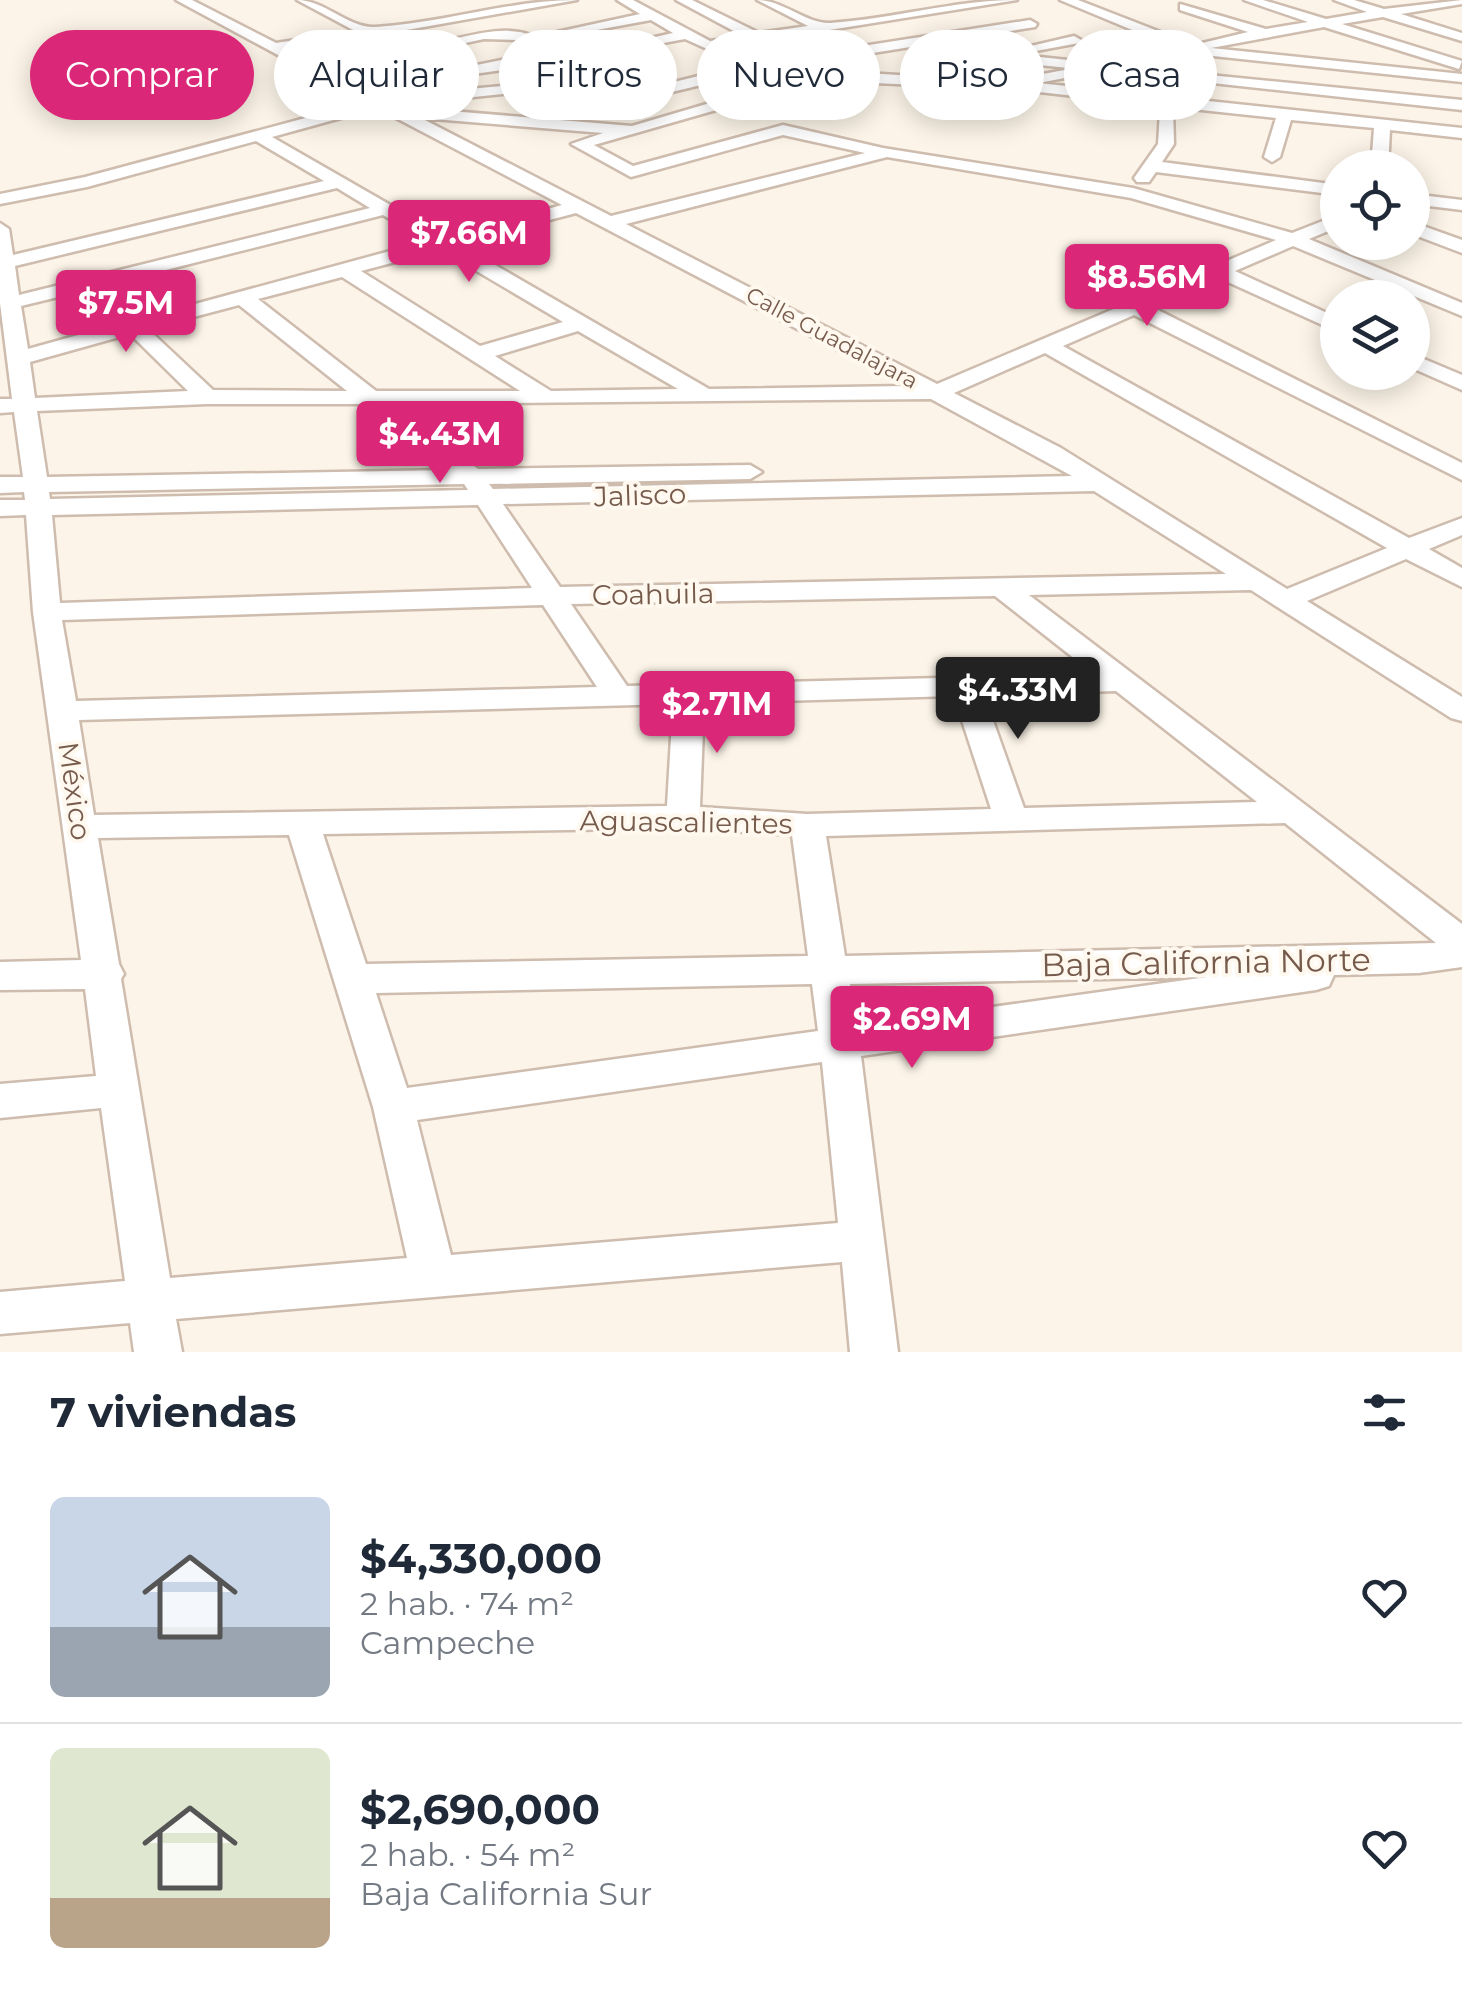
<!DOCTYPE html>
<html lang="es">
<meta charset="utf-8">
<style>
body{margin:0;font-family:Montserrat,sans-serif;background:#f6f6f7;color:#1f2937;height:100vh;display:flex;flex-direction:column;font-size:38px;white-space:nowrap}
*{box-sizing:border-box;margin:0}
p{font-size:32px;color:#747a83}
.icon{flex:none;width:55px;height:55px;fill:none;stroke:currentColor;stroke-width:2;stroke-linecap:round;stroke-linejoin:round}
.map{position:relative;height:1352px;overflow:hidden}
.side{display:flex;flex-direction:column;background:#fff;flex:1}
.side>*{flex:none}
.top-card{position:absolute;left:30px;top:30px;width:1402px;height:90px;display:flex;gap:20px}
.tools{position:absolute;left:1320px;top:150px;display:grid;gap:20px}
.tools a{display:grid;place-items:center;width:110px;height:110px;border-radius:50%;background:#fff;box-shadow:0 5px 25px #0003;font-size:50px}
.price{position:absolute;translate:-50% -85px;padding:0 22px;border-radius:10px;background:#db2777;color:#fff;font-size:32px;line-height:65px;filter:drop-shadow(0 2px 5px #0008)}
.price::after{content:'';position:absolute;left:50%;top:60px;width:30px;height:22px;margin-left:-15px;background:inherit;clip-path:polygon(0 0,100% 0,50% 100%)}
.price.on{background:#222;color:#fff}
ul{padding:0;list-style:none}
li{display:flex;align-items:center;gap:30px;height:250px;padding:0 50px}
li+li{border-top:2px solid #e0e1e3}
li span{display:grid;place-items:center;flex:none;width:280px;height:200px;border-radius:15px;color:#555}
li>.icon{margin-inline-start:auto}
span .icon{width:120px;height:120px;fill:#fffc;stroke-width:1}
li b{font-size:42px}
h2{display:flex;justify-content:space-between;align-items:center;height:120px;padding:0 50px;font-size:42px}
.pill{padding:0 35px;border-radius:45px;background:#fff;box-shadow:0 5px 25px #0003;font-size:35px;line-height:90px}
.pill.on{background:#db2777;color:#fff}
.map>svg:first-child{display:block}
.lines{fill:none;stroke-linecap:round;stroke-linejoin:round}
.street-casing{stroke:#cebcae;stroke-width:5}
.street{fill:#fff;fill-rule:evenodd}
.labels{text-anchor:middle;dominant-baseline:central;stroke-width:8;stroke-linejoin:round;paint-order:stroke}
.far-street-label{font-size:22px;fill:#765b4c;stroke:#fff8ef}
.street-label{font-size:28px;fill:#765b4c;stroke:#fff8ef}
.near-street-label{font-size:32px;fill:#765b4c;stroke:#fff8ef}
</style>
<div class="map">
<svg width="1462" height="1352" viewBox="0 0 1462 1352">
<rect width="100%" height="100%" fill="#fcf4e8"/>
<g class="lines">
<g class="street-casing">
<g id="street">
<path d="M 176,0 L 192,0 L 276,43 L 355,31 L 297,0 C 325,0 349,29 376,27 C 444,23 509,0 577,0 L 384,34 C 393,38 404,46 413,45 C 463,44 516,9 558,53 L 509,69 L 467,75 L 429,64 L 367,37 L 288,50 L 381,97 L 524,84 L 610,66 L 666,84 L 743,65 L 685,39 L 604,54 L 597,50 L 673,33 L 651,20 L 564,36 L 557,32 L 640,14 L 617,0 L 633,0 L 710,41 L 743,36 L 676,0 L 692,0 L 759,33 L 808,26 L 757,0 C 783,0 806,24 830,23 C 893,19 954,0 1017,0 L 723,47 L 761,62 L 1030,20 L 1037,24 L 1035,27 L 779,68 L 1035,83 L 1030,79 L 1032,76 L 1178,49 L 1060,0 L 1078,0 L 1194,45 L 1248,32 L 1180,10 L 1180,4 L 1266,29 L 1308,22 L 1244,0 L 1263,0 L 1326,19 L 1367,12 L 1334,0 L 1354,0 L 1384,9 L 1462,0 L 1462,4 L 1401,14 L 1462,33 L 1462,41 L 1383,17 L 1342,24 L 1462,61 L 1459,69 L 1324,27 L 1211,48 L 1462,74 L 1462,82 L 1194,54 L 1038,83 L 1462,128 L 1462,138 L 1390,130 L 1388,168 L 1371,168 L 1374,128 L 1291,120 L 1280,157 L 1272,162 L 1264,157 L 1276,118 L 1173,107 L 1174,144 L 1162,162 L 1338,185 L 1338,195 L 1156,172 L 1149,182 L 1137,182 L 1134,178 L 1158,144 L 1160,111 L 1155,105 L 1021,90 L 790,79 L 759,71 L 618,105 L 546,97 L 540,90 L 396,105 L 408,112 L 415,108 L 632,126 L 767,86 L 775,91 L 772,94 L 594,145 L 633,166 L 783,125 L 883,148 L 1133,188 L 1292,233 L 1338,215 L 1338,227 L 1309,239 L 1462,303 L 1462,316 L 1293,246 L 1235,271 L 1338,318 L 1338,332 L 1219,278 L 1152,307 L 1462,463 L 1462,480 L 1134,315 L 1063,346 L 1409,538 L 1462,518 L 1462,535 L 1429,549 L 1462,568 L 1462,587 L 1406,559 L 1307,601 L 1462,697 L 1462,721 L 1451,718 L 1251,590 L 1029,595 L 1462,924 L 1462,967 L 1419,973 L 1334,975 L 1329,986 L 1316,990 L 861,1056 L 898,1352 L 850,1352 L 842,1262 L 176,1319 L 182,1352 L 134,1352 L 130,1323 L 0,1334 L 0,1292 L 125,1281 L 101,1108 L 0,1118 L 0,1084 L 96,1076 L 85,989 L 0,990 L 0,962 L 81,960 L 33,612 L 26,515 L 0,516 L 0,500 L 25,500 L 24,492 L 0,493 L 0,477 L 23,477 L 14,412 L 0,413 L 0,399 L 12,399 L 0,303 L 0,223 L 9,229 L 13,255 L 324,181 L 256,141 L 87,187 L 0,204 L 0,194 L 85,177 L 365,102 ZM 484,39 L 519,40 L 541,52 L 467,67 L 423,52 ZM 609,75 L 649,88 L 618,95 L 549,88 ZM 377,108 L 562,205 L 446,237 L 272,137 ZM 421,118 L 603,133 L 571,144 L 631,177 L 783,135 L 865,153 L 611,216 ZM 887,157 L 1131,198 L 1276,240 L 937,384 L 626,224 ZM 337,188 L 370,208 L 19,295 L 15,266 ZM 576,213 L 906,386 L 709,389 L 459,244 ZM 383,215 L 427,241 L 136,320 L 79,292 ZM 441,250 L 563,322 L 480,346 L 361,271 ZM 342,277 L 520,391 L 376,391 L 258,299 ZM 58,297 L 114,325 L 28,349 L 21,306 ZM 239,305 L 347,391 L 213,390 L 148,329 ZM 578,331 L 678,389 L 551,391 L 495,356 ZM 130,334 L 188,391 L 35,398 L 30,362 ZM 1045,353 L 1387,548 L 1287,589 L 1061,448 L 954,393 ZM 931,399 L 1072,476 L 493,489 L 489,484 L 750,479 L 762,472 L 750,465 L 478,469 L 394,404 ZM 207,404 L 365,404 L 447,470 L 47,477 L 37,411 ZM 464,484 L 468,490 L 50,499 L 49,492 ZM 1094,491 L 1226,574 L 560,587 L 503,504 ZM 478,505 L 532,588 L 60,603 L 52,515 ZM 995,596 L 1094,674 L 627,686 L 571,604 ZM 543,605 L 597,687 L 76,701 L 62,620 ZM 1116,691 L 1257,802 L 1024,808 L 984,695 ZM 954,696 L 991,809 L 807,814 L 700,807 L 704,703 ZM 673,704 L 667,806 L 94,815 L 79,720 ZM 1285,823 L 1436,943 L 845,956 L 826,836 ZM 683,828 L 792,835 L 808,956 L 366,964 L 323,834 ZM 289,835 L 373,1107 L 407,1258 L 170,1278 L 121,979 L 124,974 L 119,964 L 98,838 ZM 1207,977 L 856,1026 L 850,984 ZM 812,984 L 818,1031 L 407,1088 L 376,993 ZM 822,1062 L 838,1223 L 451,1255 L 417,1120 Z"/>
<path d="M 1074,36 L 1081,40 L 1079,43 L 1025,53 L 1018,49 Z"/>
<path d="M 934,46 L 1068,60 L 1075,64 L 1068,68 L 929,53 L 927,50 Z"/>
<path d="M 1199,74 L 1462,100 L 1462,110 L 1194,81 L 1194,75 Z"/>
<path d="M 1412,194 L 1462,200 L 1462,210 L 1412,204 Z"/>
<path d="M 1412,222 L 1462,240 L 1462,253 L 1412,234 Z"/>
<path d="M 1412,354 L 1462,375 L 1462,390 L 1412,368 Z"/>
</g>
</g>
<use href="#street" class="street"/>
</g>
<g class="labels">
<g class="far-street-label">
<text transform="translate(832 338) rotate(28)">Calle Guadalajara</text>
</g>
<g class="street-label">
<text transform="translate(640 495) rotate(-2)">Jalisco</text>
<text transform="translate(653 594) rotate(-1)">Coahuila</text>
<text transform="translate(75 791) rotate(82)">México</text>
<text transform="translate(686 822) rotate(1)">Aguascalientes</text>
</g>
<g class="near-street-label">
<text transform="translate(1206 962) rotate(-1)">Baja California Norte</text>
</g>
</g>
</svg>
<div class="tools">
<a><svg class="icon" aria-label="locate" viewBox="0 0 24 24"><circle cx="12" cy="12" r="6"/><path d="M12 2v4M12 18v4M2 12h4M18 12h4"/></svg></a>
<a><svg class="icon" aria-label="layers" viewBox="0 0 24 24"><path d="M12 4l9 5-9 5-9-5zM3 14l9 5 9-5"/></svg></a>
</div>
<b class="price" style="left:469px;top:285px">$7.66M</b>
<b class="price" style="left:1147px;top:329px">$8.56M</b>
<b class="price" style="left:126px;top:355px">$7.5M</b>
<b class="price" style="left:440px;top:486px">$4.43M</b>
<b class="price on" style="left:1018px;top:742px">$4.33M</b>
<b class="price" style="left:717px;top:756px">$2.71M</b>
<b class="price" style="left:912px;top:1071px">$2.69M</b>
<div class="top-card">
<a class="pill on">Comprar</a>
<a class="pill">Alquilar</a>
<a class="pill">Filtros</a>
<a class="pill">Nuevo</a>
<a class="pill">Piso</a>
<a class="pill">Casa</a>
</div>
</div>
<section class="side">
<h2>7 viviendas<svg class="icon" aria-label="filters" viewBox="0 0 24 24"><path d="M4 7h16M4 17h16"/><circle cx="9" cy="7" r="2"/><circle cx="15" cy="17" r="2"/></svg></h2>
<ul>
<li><span style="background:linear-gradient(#c9d6e8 65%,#9aa5b1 0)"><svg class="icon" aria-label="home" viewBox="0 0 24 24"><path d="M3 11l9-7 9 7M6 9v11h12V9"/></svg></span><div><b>$4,330,000</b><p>2 hab. · 74 m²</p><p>Campeche</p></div><svg class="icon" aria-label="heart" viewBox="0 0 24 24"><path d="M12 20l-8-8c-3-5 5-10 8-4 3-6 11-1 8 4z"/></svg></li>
<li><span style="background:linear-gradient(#dfe7d0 75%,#b9a48a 0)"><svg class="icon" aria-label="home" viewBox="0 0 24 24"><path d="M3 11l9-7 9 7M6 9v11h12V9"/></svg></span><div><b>$2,690,000</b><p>2 hab. · 54 m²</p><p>Baja California Sur</p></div><svg class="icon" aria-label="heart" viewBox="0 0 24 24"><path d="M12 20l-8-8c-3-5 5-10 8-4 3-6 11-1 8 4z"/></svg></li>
</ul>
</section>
